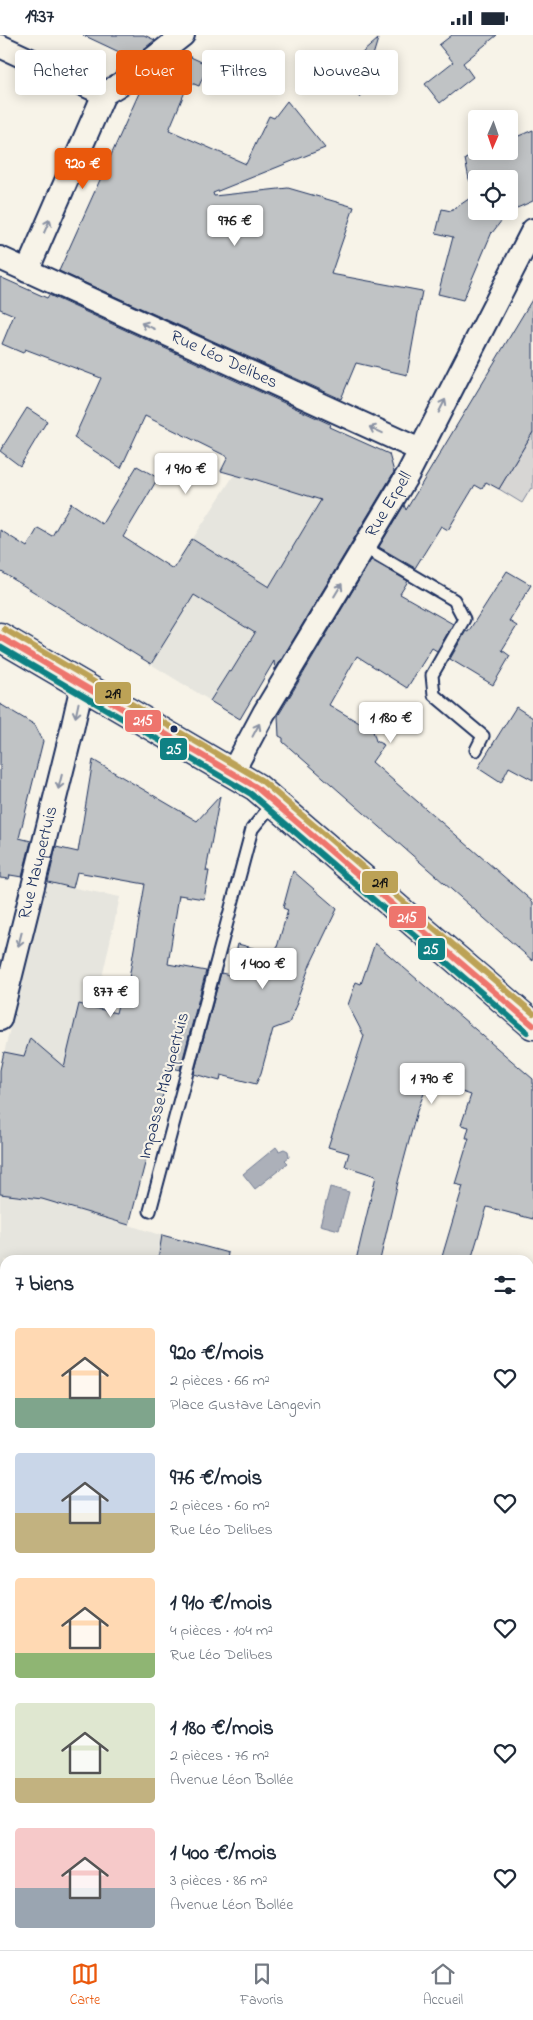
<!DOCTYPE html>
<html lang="fr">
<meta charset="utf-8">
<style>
body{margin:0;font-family:"Indie Flower",sans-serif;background:#f2f2f3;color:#1f2937;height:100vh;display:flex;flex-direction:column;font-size:19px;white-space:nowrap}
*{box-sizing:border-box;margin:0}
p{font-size:16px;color:#747a83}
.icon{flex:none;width:28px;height:28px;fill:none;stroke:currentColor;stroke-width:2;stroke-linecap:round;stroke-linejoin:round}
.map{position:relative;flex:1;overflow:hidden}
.panel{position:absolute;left:0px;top:1220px;width:534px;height:695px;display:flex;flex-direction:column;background:#fff;border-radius:15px 15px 0 0;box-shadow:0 2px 12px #0003}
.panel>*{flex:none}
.top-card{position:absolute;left:15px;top:15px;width:504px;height:45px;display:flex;gap:10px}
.needle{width:32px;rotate:182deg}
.buttons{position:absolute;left:468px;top:75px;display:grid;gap:10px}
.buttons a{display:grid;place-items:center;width:50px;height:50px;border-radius:5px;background:#fff;box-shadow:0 2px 12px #0003;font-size:25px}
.price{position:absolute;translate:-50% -42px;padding:0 11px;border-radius:5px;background:#fff;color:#222;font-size:16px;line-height:32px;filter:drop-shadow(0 1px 2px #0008)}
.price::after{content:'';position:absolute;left:50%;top:30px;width:15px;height:11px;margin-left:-8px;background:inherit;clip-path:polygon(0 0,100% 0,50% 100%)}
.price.on{background:#ea580c;color:#fff}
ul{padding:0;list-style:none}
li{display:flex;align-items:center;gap:15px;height:125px;padding:0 15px}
li span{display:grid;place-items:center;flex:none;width:140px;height:100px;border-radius:5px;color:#555}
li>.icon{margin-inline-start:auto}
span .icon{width:60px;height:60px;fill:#fffc;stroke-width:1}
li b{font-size:21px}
h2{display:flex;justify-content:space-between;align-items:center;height:60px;padding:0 15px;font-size:21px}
.tag{padding:0 18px;border-radius:5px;background:#fff;box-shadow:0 2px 12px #0003;font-size:18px;line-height:45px}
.tag.on{background:#ea580c;color:#fff}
.status{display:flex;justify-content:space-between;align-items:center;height:35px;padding:0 25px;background:#fff;direction:ltr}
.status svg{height:14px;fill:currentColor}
.tabs{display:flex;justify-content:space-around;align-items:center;height:70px;border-top:1px solid #e0e1e3;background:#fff;font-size:14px;color:#747a83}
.tabs a{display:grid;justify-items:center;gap:2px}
.tabs .on{color:#ea580c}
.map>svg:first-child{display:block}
.built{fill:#e6e5de}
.green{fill:#d7d6d4;stroke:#798299}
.water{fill:#acb0b9;stroke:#727c95}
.building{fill:#c0c3c5;stroke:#1b2f5e;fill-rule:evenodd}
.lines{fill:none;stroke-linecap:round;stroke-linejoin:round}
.lane-casing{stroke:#1b2f5e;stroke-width:15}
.street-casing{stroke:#1b2f5e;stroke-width:26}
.primary-casing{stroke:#1b2f5e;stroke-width:31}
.lane{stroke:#f7f3e8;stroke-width:11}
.street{stroke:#f7f3e8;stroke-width:22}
.primary{stroke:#f7f3e8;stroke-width:28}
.bus-1-casing{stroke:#f7f3e8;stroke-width:10}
.bus-2-casing{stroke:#f7f3e8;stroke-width:10}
.bus-3-casing{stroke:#f7f3e8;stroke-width:10}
.bus-1{stroke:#ee756d;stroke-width:6}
.bus-2{stroke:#0f8184;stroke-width:6}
.bus-3{stroke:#bca256;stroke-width:6}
.oneway{stroke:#8991a3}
.bus-dot{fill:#1b2f5e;stroke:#f7f3e8;stroke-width:2}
.labels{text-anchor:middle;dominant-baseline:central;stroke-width:4.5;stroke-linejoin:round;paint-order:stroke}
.street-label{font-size:18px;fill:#1b2f5e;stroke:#f7f3e8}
.line-badge{stroke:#f7f3e8;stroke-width:2}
.badge-label{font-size:14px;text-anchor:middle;font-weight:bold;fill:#fff}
.pale-badge-label{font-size:14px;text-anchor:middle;font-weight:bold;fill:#111}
</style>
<div class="status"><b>19:37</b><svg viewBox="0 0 49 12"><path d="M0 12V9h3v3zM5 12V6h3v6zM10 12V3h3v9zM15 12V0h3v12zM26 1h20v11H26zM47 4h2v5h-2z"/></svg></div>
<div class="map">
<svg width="533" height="1915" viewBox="0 0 533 1915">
<rect width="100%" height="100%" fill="#f7f3e8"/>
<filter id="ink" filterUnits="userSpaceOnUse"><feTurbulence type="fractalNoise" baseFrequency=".02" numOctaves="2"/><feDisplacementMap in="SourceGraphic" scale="10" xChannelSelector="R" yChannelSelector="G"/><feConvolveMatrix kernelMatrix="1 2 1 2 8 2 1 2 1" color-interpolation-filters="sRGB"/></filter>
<g filter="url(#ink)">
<g class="built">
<path d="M 234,440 L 285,454 L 371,467 L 240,684 L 123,612 Z"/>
<path d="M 45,847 L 120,862 L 98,960 L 183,982 L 129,1190 L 160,1200 L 210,1213 L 206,1225 L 5,1225 L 5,1376 L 0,1375 L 0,1035 Z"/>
</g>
<path class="green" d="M 533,397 L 533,454 L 531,453 L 522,468 L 499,454 Z"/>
<g class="water">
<path d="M 276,1112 L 279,1116 L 284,1114 L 288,1116 L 289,1122 L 285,1125 L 288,1128 L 255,1154 L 243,1139 Z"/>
<path d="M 330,1152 L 349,1157 L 339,1195 L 320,1190 Z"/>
</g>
<g class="building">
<path d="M 83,0 L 144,0 L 155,5 L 132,23 Z"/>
<path d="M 452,0 L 497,0 L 463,28 L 473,42 L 440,68 L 425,49 L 453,27 L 439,10 Z"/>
<path d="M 378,4 L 360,63 L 339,38 Z"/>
<path d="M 182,18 L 208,30 L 199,51 L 189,47 L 169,95 L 246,129 L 269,81 L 274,83 L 287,66 L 325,113 L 213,158 L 214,161 L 288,153 L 354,172 L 331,239 L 422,256 L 407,340 L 356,328 L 341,364 L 59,236 L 144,47 Z"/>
<path d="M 533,95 L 533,166 L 508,177 L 492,198 L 492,197 L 463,265 L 438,259 L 453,202 L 436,198 L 442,174 L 451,176 L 476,159 L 469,144 L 465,124 L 483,116 L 509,116 L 509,105 ZM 476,144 L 509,144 L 509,176 L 476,176 Z"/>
<path d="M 0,242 L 47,263 L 49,260 L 330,389 L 329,392 L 389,419 L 394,437 L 275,635 L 274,626 L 240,684 L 210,666 L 229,636 L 231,637 L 255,598 L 194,560 L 151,629 L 0,536 L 0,495 L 27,512 L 38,493 L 52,501 L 71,468 L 102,489 L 137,431 L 158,443 L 123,502 L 173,534 L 192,504 L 269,552 L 321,465 L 254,444 L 253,445 L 221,436 L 228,422 L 145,381 L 121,433 L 74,403 L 101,343 L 25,314 L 23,318 L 2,309 L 14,280 L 0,274 Z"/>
<path d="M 533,263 L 533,397 L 499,454 L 486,447 L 482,454 L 475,450 L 448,495 L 441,491 L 415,533 L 379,512 L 404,470 L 406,475 Z"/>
<path d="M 27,373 L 47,386 L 20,431 L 0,416 Z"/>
<path d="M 371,525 L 408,546 L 400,559 L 453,589 L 437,616 L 432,613 L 407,653 L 357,621 L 329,670 L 373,696 L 376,706 L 384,710 L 372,727 L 533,867 L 533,926 L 283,707 L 283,703 L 279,701 L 278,681 Z"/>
<path d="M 507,536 L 531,550 L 509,586 L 517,591 L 502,615 L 510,621 L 493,650 L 450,624 L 466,596 L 468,597 Z"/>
<path d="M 0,669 L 35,690 L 43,706 L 19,803 L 31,806 L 22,842 L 10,840 L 9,844 L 0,843 Z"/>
<path d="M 516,672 L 533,683 L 533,745 L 509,732 L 501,748 L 478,733 Z"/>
<path d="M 93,725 L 197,786 L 220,761 L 206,836 L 209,836 L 204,864 L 179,860 L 168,929 L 206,936 L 180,1035 L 170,1032 L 129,1190 L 42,1164 L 0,1159 L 0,1035 L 4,1017 L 24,1021 L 30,1003 L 64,1032 L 79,969 L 116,978 L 119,965 L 125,967 L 145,849 L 77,837 L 73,853 L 48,847 L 56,812 L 78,817 Z"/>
<path d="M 293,836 L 337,874 L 310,930 L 296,968 L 298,968 L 289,988 L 273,994 L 261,1038 L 256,1049 L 221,1040 L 220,1046 L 194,1039 L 221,938 L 230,940 L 238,909 L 275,919 L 288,875 L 283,873 Z"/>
<path d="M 375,908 L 533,1044 L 533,1184 L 487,1172 L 471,1225 L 441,1225 L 463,1151 L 455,1149 L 469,1103 L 466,1103 L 469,1092 L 461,1090 L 471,1060 L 429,1046 L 417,1076 L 398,1147 L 380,1225 L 356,1225 L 376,1141 L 345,1131 L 349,1118 L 328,1112 L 364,1001 L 348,970 L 356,947 L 361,949 Z"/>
<path d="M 162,1200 L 228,1218 L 227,1225 L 158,1225 Z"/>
</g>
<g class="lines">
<g class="lane-casing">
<g id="lane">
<path d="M 364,512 L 454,565 L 464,584 L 432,640 L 434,660 L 483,701 L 476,715"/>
<path d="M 150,1176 L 252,794 L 274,767"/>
</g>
</g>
<g class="street-casing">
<g id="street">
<path d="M 0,11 L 104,59"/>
<path d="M 104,59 L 122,48 L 183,0"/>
<path id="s1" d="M 0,223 L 420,415"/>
<path d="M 27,236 L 104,59"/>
<path id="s2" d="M 232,738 L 264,678 L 408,439 L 533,195"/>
<path id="s3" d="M 0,984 L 71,699 L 82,650"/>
<path d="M 529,1822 L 533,1806"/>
<path d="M 0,1879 L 5,1880"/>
<path d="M 136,1910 L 159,1915"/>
<path d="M 505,1915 L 506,1910"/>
</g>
</g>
<g class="primary-casing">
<path id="primary" d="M 0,602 L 256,752 L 533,990"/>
</g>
<use href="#lane" class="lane"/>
<use href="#street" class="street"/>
<use href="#primary" class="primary"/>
<g class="bus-1-casing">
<path id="bus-1" d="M 0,602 L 256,752 L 533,990"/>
</g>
<g class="bus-2-casing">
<path id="bus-2" d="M 0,612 L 251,759 L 527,997"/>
</g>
<g class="bus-3-casing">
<path id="bus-3" d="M 4,594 L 261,745 L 533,978"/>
</g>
<use href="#bus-1" class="bus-1"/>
<use href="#bus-2" class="bus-2"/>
<use href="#bus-3" class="bus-3"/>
</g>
<defs><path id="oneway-shaft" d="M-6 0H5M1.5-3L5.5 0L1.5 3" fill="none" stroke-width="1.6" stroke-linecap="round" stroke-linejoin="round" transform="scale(1.25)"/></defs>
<g class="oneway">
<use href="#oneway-shaft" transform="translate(47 191) rotate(-66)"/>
<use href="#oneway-shaft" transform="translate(148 291) rotate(-156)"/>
<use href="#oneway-shaft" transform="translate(442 371) rotate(-63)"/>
<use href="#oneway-shaft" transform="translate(376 395) rotate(-155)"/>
<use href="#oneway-shaft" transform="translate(338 555) rotate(-59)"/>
<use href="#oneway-shaft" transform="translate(77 675) rotate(102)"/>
<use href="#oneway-shaft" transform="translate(256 695) rotate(-62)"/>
<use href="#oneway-shaft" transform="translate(60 747) rotate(104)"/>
<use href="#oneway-shaft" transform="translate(20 904) rotate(104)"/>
</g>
</g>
<circle class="bus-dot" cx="174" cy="694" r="4.5"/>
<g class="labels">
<g class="street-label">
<text stroke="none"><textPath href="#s1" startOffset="246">Rue Léo Delibes</textPath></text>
<text stroke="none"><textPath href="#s2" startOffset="311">Rue Erpell</textPath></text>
<text stroke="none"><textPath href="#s3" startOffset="161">Rue Maupertuis</textPath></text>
<text transform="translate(165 1051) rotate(-75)">Impasse Maupertuis</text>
</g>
</g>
<g class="line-badge">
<rect x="94" y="646" width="38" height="24" rx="5" fill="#bca256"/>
<rect x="124" y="674" width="38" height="24" rx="5" fill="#ee756d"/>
<rect x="159" y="702" width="29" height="24" rx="5" fill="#0f8184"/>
<rect x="361" y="835" width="38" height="24" rx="5" fill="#bca256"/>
<rect x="388" y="870" width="39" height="24" rx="5" fill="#ee756d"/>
<rect x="417" y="902" width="29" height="24" rx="5" fill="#0f8184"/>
</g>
<g class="badge-label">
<text x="143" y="690">215</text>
<text x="174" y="719">25</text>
<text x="407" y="887">215</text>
<text x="431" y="919">25</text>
</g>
<g class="pale-badge-label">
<text x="113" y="663">219</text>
<text x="380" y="852">219</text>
</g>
</svg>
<div class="buttons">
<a><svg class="needle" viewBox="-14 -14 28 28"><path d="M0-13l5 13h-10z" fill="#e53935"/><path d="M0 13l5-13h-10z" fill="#747a83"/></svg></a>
<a><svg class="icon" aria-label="locate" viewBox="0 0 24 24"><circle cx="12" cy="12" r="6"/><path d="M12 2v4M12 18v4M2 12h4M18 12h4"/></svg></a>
</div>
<b class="price on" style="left:83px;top:155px">920 €</b>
<b class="price" style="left:235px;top:212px">976 €</b>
<b class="price" style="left:186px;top:460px">1 910 €</b>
<b class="price" style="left:391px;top:709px">1 180 €</b>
<b class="price" style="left:263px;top:955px">1 400 €</b>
<b class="price" style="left:111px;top:983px">877 €</b>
<b class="price" style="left:432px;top:1070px">1 790 €</b>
<div class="top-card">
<a class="tag">Acheter</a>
<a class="tag on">Louer</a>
<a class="tag">Filtres</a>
<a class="tag">Nouveau</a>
</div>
<section class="panel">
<h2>7 biens<svg class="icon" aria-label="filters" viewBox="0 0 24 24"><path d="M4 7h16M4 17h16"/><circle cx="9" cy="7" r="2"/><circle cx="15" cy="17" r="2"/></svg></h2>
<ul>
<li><span style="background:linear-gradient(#ffd9b3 70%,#7fa58c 0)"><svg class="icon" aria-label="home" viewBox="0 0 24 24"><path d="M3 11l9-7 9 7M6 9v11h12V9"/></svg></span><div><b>920 €/mois</b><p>2 pièces · 66 m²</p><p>Place Gustave Langevin</p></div><svg class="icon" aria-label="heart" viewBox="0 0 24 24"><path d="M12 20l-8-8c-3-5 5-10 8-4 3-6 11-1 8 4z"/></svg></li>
<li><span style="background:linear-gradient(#c9d6e8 60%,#c2b280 0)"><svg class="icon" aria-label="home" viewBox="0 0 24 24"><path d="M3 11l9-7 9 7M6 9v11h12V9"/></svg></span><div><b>976 €/mois</b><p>2 pièces · 60 m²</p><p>Rue Léo Delibes</p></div><svg class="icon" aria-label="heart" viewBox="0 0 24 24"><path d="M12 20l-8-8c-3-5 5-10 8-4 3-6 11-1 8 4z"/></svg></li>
<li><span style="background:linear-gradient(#ffd9b3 75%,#8fb573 0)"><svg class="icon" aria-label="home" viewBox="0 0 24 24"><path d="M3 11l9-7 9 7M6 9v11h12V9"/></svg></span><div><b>1 910 €/mois</b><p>4 pièces · 104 m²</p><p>Rue Léo Delibes</p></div><svg class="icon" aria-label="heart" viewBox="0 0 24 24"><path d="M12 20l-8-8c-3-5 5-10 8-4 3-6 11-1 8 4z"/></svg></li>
<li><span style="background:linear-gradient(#dfe7d0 75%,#c2b280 0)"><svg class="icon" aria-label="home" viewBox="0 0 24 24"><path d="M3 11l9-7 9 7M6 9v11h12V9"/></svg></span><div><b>1 180 €/mois</b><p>2 pièces · 76 m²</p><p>Avenue Léon Bollée</p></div><svg class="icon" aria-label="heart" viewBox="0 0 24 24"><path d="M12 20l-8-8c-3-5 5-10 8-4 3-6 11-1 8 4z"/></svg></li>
<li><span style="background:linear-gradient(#f6c9c9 60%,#9aa5b1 0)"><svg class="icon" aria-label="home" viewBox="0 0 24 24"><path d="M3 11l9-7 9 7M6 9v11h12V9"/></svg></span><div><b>1 400 €/mois</b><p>3 pièces · 86 m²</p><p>Avenue Léon Bollée</p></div><svg class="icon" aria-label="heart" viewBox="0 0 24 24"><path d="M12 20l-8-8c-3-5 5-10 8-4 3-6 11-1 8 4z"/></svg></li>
</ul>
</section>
</div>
<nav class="tabs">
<a class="on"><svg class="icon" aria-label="map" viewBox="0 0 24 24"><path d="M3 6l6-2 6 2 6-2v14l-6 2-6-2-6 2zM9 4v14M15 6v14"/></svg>Carte</a>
<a><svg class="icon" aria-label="saved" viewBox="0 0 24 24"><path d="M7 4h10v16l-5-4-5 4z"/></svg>Favoris</a>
<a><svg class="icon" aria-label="home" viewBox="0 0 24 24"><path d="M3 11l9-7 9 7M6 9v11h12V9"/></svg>Accueil</a>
</nav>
